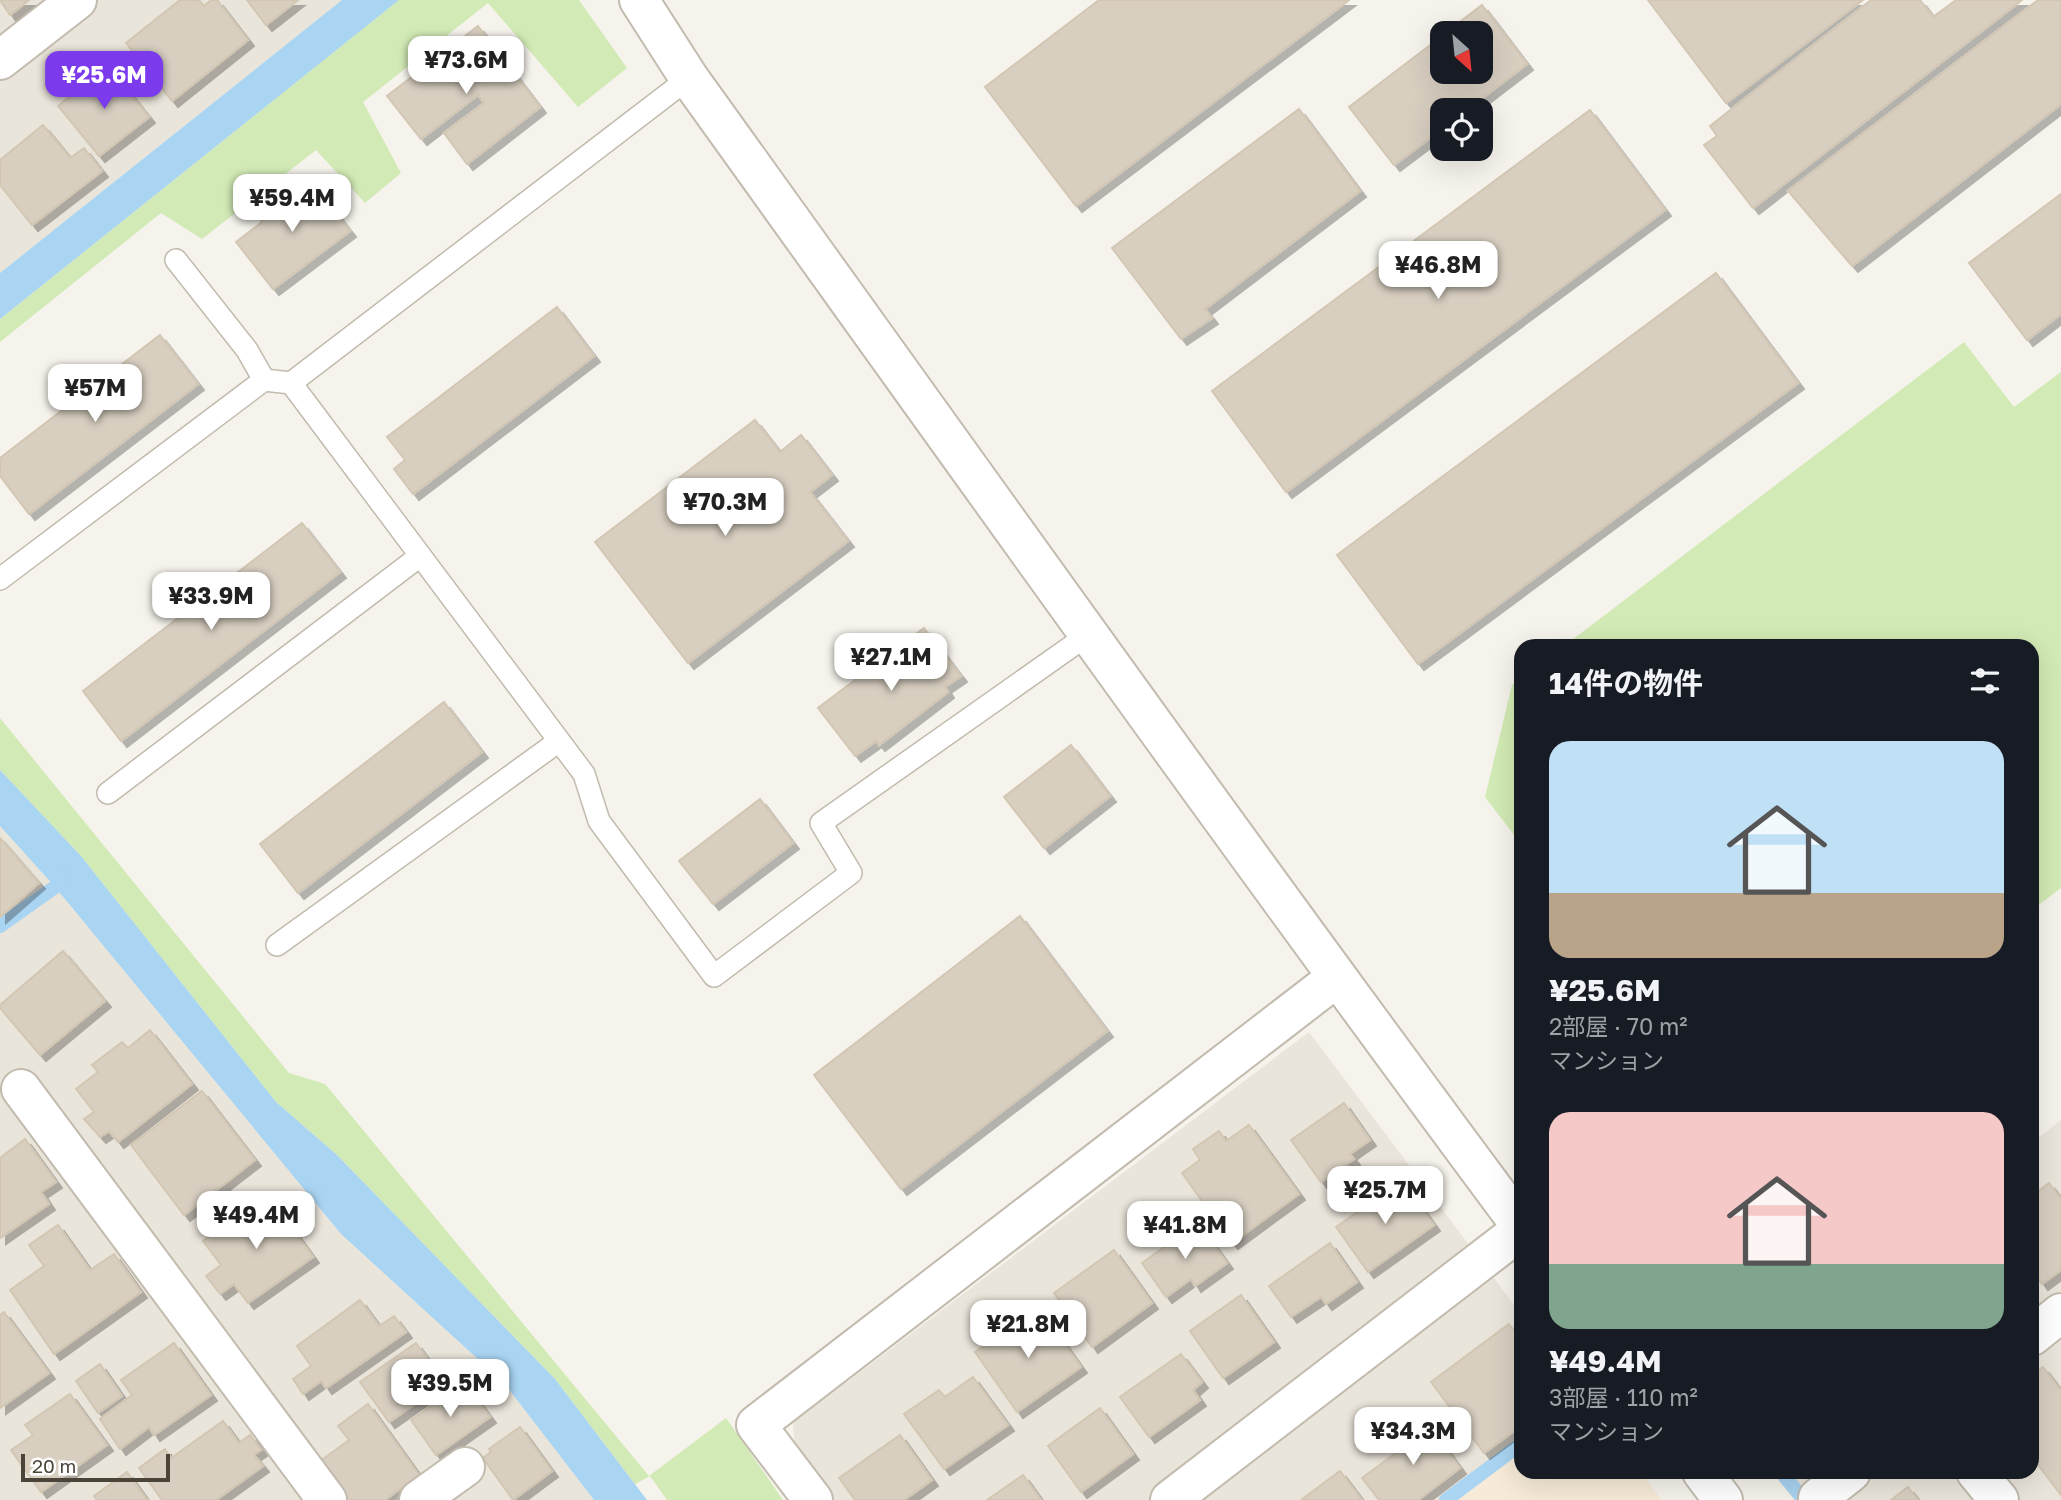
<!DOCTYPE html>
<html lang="ja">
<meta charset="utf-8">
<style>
body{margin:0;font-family:"Golos Text","Noto Sans JP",sans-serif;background:#20242c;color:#f1f3f6;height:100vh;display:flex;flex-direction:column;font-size:26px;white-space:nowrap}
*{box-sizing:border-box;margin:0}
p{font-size:23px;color:#9ea1a6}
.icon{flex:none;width:38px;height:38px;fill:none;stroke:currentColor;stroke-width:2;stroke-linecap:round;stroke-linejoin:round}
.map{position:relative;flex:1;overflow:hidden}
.sheet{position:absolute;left:1514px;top:639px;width:525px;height:840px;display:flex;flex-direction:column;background:#171b24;border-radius:21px;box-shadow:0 7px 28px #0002}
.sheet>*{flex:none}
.needle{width:46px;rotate:153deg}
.buttons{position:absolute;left:1430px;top:21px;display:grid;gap:14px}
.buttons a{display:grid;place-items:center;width:63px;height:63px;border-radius:14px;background:#171b24;box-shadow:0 7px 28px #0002;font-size:35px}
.scale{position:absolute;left:21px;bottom:18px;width:149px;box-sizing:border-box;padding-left:7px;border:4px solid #4b4439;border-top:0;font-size:19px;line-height:24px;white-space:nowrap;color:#4b4439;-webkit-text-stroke:5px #fff;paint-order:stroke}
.price{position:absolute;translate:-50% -60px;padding:0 16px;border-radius:14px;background:#fff;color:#222;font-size:23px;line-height:46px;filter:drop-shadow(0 2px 4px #0008)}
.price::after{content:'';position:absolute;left:50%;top:42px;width:21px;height:16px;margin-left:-10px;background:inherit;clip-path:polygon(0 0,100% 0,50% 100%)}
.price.active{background:#7c3aed;color:#fff}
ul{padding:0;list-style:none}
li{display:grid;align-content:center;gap:14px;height:371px;padding:0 35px}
li span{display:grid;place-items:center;height:217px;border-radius:21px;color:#555}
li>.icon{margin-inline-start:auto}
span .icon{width:126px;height:126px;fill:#fffc;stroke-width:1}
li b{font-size:30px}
h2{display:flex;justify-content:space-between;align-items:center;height:84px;padding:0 35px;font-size:30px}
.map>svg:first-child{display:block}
.residential{fill:#eae5da}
.commercial{fill:#f7ead8}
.green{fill:#d2eab5}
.water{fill:#a9d4f2}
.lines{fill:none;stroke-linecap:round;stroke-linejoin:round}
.stream{stroke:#a9d4f2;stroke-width:14}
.building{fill:#d8cfc1;stroke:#d3c7b4;stroke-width:2;filter:url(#shadow)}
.service-casing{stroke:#c2bbae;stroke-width:24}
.minor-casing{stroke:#c2bbae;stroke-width:42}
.service{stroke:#fff;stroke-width:21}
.minor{stroke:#fff;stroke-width:38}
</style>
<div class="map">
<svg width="2061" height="1500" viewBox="0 0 2061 1500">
<defs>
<filter id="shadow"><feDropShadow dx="6" dy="6" stdDeviation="0" flood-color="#0004"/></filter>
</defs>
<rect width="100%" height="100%" fill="#f6f3ec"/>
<g class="residential">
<path d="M 0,0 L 342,0 L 0,273 Z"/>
<path d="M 0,826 L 55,887 L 341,1234 L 504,1383 L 594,1500 L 442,1500 L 459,1451 L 393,1500 L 0,1500 Z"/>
<path d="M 1309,1032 L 1521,1314 L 1521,1441 L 1441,1500 L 799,1500 L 793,1423 Z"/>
<path d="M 2061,1120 L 2061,1500 L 1794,1500 L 1773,1472 L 2032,1472 L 2032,1143 Z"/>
</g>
<path class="commercial" d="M 1521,1441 L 1521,1472 L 1640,1472 L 1662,1500 L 1441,1500 Z"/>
<g class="green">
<path d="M 399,0 L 579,0 L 627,68 L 578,107 L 488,3 L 363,102 L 401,173 L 365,203 L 316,150 L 202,239 L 161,213 L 0,342 L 0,319 Z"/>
<path d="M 1964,342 L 2014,407 L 2061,372 L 2061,888 L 2032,910 L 2032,646 L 1564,646 Z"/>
<path d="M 1521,678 L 1521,844 L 1485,797 L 1512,685 Z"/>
<path d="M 0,718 L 289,1073 L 325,1084 L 649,1476 L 726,1418 L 783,1500 L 667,1500 L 650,1476 L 635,1484 L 555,1379 L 337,1155 L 276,1102 L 81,856 L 0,770 Z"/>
</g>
<g class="water">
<path d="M 342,0 L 399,0 L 0,319 L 0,273 Z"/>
<path d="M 0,770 L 81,856 L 276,1102 L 337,1155 L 555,1379 L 647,1500 L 594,1500 L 504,1383 L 341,1234 L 55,887 L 0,826 Z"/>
</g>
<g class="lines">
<g class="stream">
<path d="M 0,926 L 55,887 L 65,871"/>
<path d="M 1781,1472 L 1804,1500"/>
<path d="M 1446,1500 L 1521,1444"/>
</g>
</g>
<g class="building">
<path d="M 0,0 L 29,0 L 10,15 Z"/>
<path d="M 180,0 L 199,0 L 204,6 L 211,0 L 217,0 L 248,40 L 172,101 L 126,43 Z"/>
<path d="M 247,0 L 298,0 L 266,25 Z"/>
<path d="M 1099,0 L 1349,0 L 1076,206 L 985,87 Z"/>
<path d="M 1648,0 L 1863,0 L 1726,103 Z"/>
<path d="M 1871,0 L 1920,0 L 1933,17 L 1956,0 L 2022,0 L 1753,208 L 1704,145 L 1717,136 L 1710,126 Z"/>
<path d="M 2038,0 L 2061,0 L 2061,104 L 1852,266 L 1788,191 Z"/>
<path d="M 1482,5 L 1527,64 L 1467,110 L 1442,110 L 1442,129 L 1394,165 L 1349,107 L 1442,36 L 1442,72 L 1480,72 L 1480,33 L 1445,33 Z"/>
<path d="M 478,26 L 540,107 L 467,164 L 444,133 L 484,103 L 478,95 L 421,139 L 387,96 Z"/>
<path d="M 108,66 L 149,117 L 99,156 L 58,106 Z"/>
<path d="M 1299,109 L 1360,191 L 1205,309 L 1212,318 L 1181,339 L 1112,248 Z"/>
<path d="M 1590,110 L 1665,210 L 1286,492 L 1212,391 Z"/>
<path d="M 43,125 L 70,158 L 84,148 L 102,171 L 32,225 L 0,185 L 0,160 Z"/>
<path d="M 313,183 L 350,231 L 273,289 L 236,242 L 262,222 L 255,213 L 281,194 L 288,202 Z"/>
<path d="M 2061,194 L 2061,314 L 2027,340 L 1969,263 Z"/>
<path d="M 1716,273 L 1798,383 L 1418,664 L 1337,555 Z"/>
<path d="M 557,307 L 594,356 L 413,494 L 394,469 L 405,460 L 387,437 Z"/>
<path d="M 160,335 L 198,384 L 29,514 L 0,476 L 0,458 Z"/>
<path d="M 755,420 L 780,452 L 801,435 L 832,475 L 810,492 L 848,541 L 688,663 L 595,542 Z"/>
<path d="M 302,523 L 340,572 L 121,741 L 83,691 Z"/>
<path d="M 924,628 L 961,676 L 945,687 L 948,692 L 879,745 L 876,741 L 855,756 L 818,708 Z"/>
<path d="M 444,702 L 482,752 L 298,893 L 260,844 Z"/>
<path d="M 1071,745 L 1110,796 L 1044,848 L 1004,797 Z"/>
<path d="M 760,799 L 793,843 L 713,904 L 679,861 Z"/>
<path d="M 0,838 L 39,883 L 0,917 Z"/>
<path d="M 1020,916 L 1107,1031 L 901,1189 L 814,1075 Z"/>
<path d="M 63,951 L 105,1001 L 40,1055 L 0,1008 L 0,1005 Z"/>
<path d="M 150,1030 L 192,1084 L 118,1142 L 109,1131 L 100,1137 L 84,1119 L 94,1112 L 76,1089 L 98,1072 L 92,1065 L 122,1042 L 128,1048 Z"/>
<path d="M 202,1091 L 255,1160 L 184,1215 L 131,1145 Z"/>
<path d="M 1344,1103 L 1370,1140 L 1350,1154 L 1354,1159 L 1321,1182 L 1291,1140 Z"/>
<path d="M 1249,1125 L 1299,1194 L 1232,1243 L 1182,1173 L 1200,1160 L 1193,1149 L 1219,1131 L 1226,1141 Z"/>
<path d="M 25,1139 L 56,1182 L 41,1192 L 49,1204 L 0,1238 L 0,1158 Z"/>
<path d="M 1402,1181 L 1434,1225 L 1368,1272 L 1336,1227 Z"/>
<path d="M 2049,1183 L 2061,1199 L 2061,1270 L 2042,1284 L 2032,1270 L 2032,1196 Z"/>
<path d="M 268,1195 L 313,1257 L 248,1303 L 234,1284 L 220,1294 L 206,1276 L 221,1265 L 203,1241 Z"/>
<path d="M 1198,1223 L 1227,1263 L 1195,1286 L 1191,1279 L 1166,1297 L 1142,1263 Z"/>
<path d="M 58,1225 L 90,1270 L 114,1254 L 141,1292 L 54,1354 L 10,1290 L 44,1266 L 29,1245 Z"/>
<path d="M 1330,1243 L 1357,1282 L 1326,1304 L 1321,1297 L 1291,1317 L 1269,1286 Z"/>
<path d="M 1114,1250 L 1152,1303 L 1092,1347 L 1054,1293 Z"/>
<path d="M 1241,1295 L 1274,1342 L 1223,1378 L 1190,1331 Z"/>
<path d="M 360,1300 L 379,1326 L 394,1316 L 406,1332 L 326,1388 L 321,1381 L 303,1394 L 293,1379 L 311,1366 L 297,1346 Z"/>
<path d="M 1038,1307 L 1081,1367 L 1017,1412 L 975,1352 Z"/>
<path d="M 4,1312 L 49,1373 L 0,1408 L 0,1315 Z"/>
<path d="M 1509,1324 L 1521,1339 L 1521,1426 L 1484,1453 L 1431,1382 Z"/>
<path d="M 174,1343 L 211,1395 L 154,1435 L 149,1427 L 120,1449 L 100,1419 L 132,1395 L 121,1380 Z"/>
<path d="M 416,1343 L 445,1383 L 389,1422 L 360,1382 Z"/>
<path d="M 1181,1354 L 1202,1382 L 1193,1390 L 1200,1400 L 1149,1437 L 1120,1397 Z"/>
<path d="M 100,1364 L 122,1396 L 98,1413 L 76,1381 Z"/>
<path d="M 2043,1367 L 2061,1391 L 2061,1495 L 2032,1457 L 2032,1375 Z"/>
<path d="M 973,1377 L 1008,1425 L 944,1469 L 904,1414 L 939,1390 L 945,1397 Z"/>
<path d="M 465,1383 L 490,1417 L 436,1455 L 411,1420 Z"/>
<path d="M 70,1394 L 107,1445 L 41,1492 L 11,1450 L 33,1435 L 25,1425 Z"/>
<path d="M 368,1404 L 419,1475 L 385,1500 L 346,1500 L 319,1462 L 349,1440 L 338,1426 Z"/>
<path d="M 1100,1408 L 1133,1454 L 1081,1492 L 1048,1446 Z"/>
<path d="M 1425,1420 L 1460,1468 L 1418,1500 L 1379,1500 L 1362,1478 L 1404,1447 L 1399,1440 Z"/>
<path d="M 223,1421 L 239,1443 L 250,1435 L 261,1450 L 254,1455 L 263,1466 L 216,1500 L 162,1500 L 139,1468 L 165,1449 L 171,1458 Z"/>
<path d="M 520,1427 L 552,1471 L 513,1500 L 483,1458 L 491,1452 L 489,1449 Z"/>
<path d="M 900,1435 L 932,1480 L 904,1500 L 855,1500 L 839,1478 Z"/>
<path d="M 1340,1471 L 1362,1500 L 1301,1500 Z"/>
<path d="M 127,1472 L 147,1500 L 97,1500 L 94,1496 Z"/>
<path d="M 1023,1475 L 1041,1500 L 987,1500 Z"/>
<path d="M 1908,1487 L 1918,1500 L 1891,1500 Z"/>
</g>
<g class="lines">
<g class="service-casing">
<g id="service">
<path d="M 176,260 L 247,350 L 264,380"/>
<path d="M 291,383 L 584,774 L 599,821 L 714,976 L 851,873 L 821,823 L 1089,634"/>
<path d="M 0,579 L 264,380 L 291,383 L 689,78"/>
<path d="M 108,793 L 420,556"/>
<path d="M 277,945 L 559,741"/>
</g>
</g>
<g class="minor-casing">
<g id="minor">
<path d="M 639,0 L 689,78 C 965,462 1239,847 1521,1226"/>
<path d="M 0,60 L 77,0"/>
<path d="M 21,1089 L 327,1500"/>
<path d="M 2032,1336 L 2061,1313"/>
<path d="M 1702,1472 L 1723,1500"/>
<path d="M 1976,1472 L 1999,1500"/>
<path d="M 1818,1498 L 1851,1472"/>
<path d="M 419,1500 L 465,1467"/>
<path d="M 813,1500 L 756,1425 L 1336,978"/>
<path d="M 1170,1500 L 1521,1230"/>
</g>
</g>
<use href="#service" class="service"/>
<use href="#minor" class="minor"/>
</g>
</svg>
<div class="buttons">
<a><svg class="needle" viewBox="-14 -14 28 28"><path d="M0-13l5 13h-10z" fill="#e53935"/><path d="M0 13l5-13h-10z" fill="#9ea1a6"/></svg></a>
<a><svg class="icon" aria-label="locate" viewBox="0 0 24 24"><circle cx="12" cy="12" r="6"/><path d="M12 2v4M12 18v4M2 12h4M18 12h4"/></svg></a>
</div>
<div class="scale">20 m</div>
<b class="price" style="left:466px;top:96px">¥73.6M</b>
<b class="price active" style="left:104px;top:111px">¥25.6M</b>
<b class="price" style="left:292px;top:234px">¥59.4M</b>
<b class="price" style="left:1438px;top:301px">¥46.8M</b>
<b class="price" style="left:95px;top:424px">¥57M</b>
<b class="price" style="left:725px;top:538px">¥70.3M</b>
<b class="price" style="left:211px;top:632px">¥33.9M</b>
<b class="price" style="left:891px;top:693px">¥27.1M</b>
<b class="price" style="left:1385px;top:1226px">¥25.7M</b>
<b class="price" style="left:256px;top:1251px">¥49.4M</b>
<b class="price" style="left:1185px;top:1261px">¥41.8M</b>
<b class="price" style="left:1028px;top:1360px">¥21.8M</b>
<b class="price" style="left:450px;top:1419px">¥39.5M</b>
<b class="price" style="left:1413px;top:1467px">¥34.3M</b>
<section class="sheet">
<h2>14件の物件<svg class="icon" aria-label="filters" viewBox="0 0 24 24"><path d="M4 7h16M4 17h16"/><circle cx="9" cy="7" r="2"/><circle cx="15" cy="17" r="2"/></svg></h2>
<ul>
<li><span style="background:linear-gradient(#bfe0f5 70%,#b9a48a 0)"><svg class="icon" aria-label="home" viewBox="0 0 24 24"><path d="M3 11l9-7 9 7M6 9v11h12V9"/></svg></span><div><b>¥25.6M</b><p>2部屋 · 70 m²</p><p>マンション</p></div></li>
<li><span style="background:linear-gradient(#f6c9c9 70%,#7fa58c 0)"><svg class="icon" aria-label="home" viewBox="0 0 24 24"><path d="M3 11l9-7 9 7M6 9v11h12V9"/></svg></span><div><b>¥49.4M</b><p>3部屋 · 110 m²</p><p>マンション</p></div></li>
</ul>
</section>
</div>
